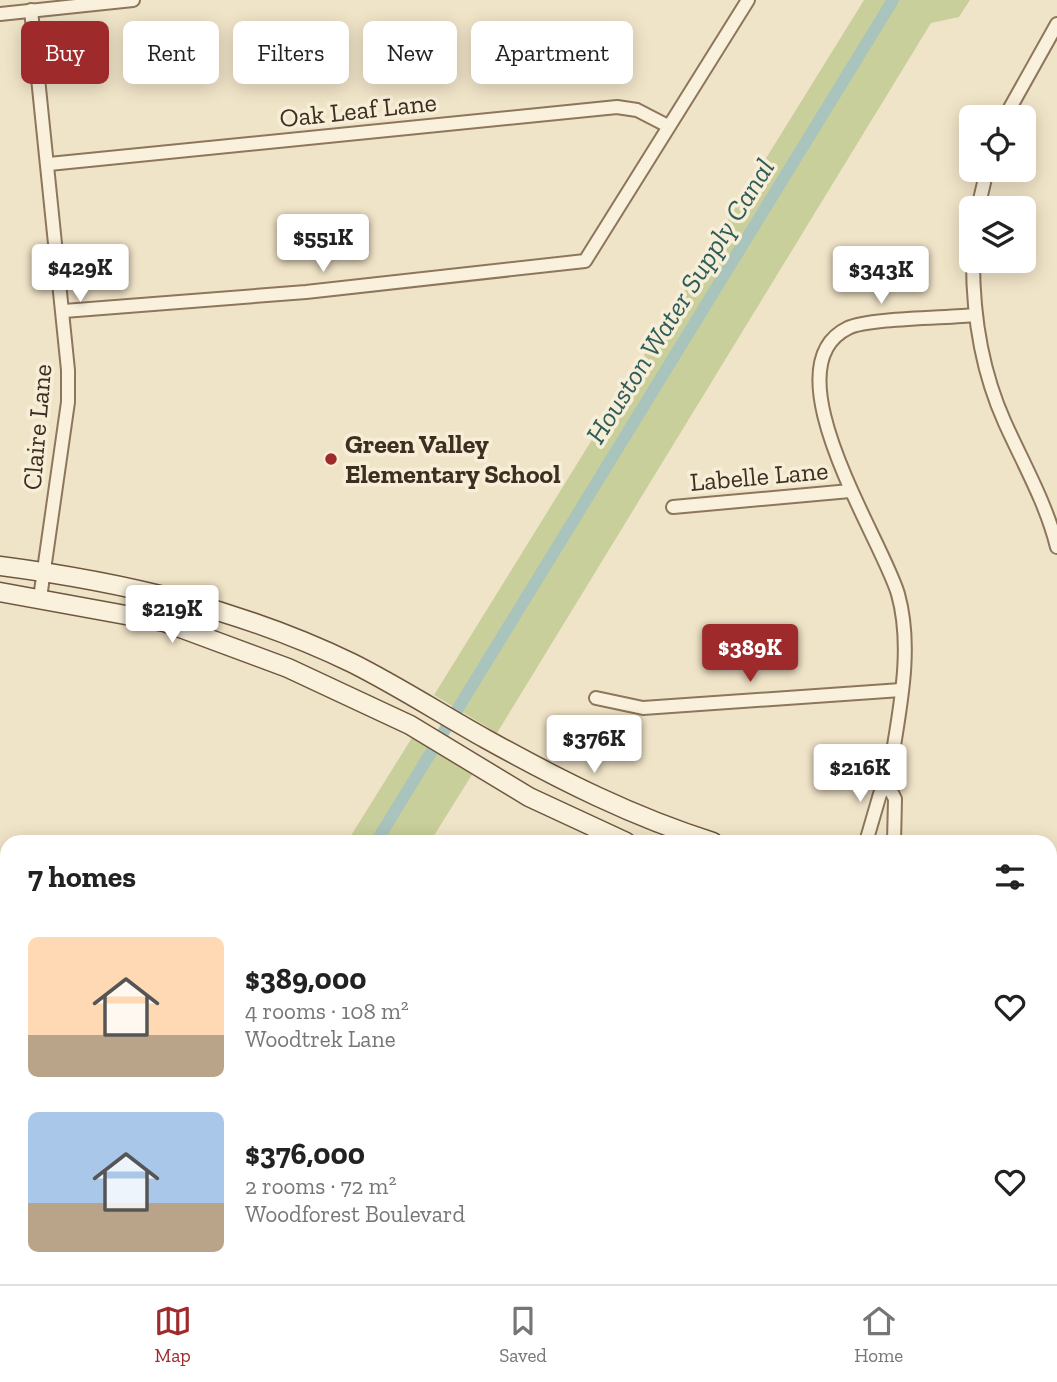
<!DOCTYPE html>
<meta charset="utf-8">
<style>
body{margin:0;font-family:"Zilla Slab",serif;background:#f2f2f2;color:#222;height:100vh;display:flex;flex-direction:column;font-size:26px;white-space:nowrap}
*{box-sizing:border-box;margin:0}
p{font-size:23px;color:#767676}
.icon{flex:none;width:38px;height:38px;fill:none;stroke:currentColor;stroke-width:2;stroke-linecap:round;stroke-linejoin:round}
.map{position:relative;flex:1;overflow:hidden}
.details{position:absolute;left:0px;top:835px;width:1057px;height:450px;display:flex;flex-direction:column;background:#fff;border-radius:21px 21px 0 0;box-shadow:0 4px 18px #0003}
.details>*{flex:none}
.top-card{position:absolute;left:21px;top:21px;width:700px;height:63px;display:flex;gap:14px}
.buttons{position:absolute;left:959px;top:105px;display:grid;gap:14px}
.buttons a{display:grid;place-items:center;width:77px;height:77px;border-radius:10px;background:#fff;box-shadow:0 4px 18px #0003;font-size:35px}
.price{position:absolute;translate:-50% -60px;padding:0 16px;border-radius:7px;background:#fff;color:#222;font-size:23px;line-height:46px;filter:drop-shadow(0 2px 4px #0008)}
.price::after{content:'';position:absolute;left:50%;top:42px;width:21px;height:16px;margin-left:-10px;background:inherit;clip-path:polygon(0 0,100% 0,50% 100%)}
.price.selected{background:#9e2a2b;color:#fff}
ul{padding:0;list-style:none}
li{display:flex;align-items:center;gap:21px;height:175px;padding:0 28px}
li span{display:grid;place-items:center;flex:none;width:196px;height:140px;border-radius:10px;color:#555}
li>.icon{margin-inline-start:auto}
span .icon{width:84px;height:84px;fill:#fffc;stroke-width:1}
li b{font-size:30px}
h2{display:flex;justify-content:space-between;align-items:center;height:84px;padding:0 28px;font-size:30px}
.chip{padding:0 24px;border-radius:10px;background:#fff;box-shadow:0 4px 18px #0003;font-size:24px;line-height:63px}
.chip.selected{background:#9e2a2b;color:#fff}
.dock{display:flex;justify-content:space-around;align-items:center;height:98px;border-top:2px solid #e0e0e0;background:#fff;font-size:19px;color:#767676}
.dock a{display:grid;justify-items:center;gap:4px}
.dock .selected{color:#9e2a2b}
.map>svg:first-child{display:block}
.green{fill:#c9cf9b}
.lines{fill:none;stroke-linecap:round;stroke-linejoin:round}
.canal{stroke:#a9c4bc;stroke-width:12}
.street-casing{stroke:#8d765c;stroke-width:16}
.secondary-casing{stroke:#6f573f;stroke-width:21}
.street{stroke:#faf1dc;stroke-width:12}
.secondary{stroke:#faf1dc;stroke-width:18}
.poi-dot{fill:#9e2a2b;stroke:#f7eed8;stroke-width:2.5}
.labels{text-anchor:middle;dominant-baseline:central;stroke-width:7;stroke-linejoin:round;paint-order:stroke}
.street-label{font-size:26px;fill:#3d2e20;stroke:#f7eed8}
.poi-label{font-size:26px;font-weight:bold;fill:#3d2e20;stroke:#f7eed8;text-anchor:start}
.water-label{font-size:28px;font-style:italic;fill:#2f5d5a;stroke:#f7eed8}
</style>
<div class="map">
<svg width="1057" height="1284" viewBox="0 0 1057 1284">
<rect width="100%" height="100%" fill="#f0e4c8"/>
<g class="green">
<path d="M 864,0 L 970,0 L 959,17 L 931,23 L 497,733 L 434,695 Z"/>
<path d="M 413,736 L 473,773 L 430,842 L 347,842 Z"/>
<path d="M 79,1278 L 162,1278 L 158,1284 L 75,1284 Z"/>
</g>
<g class="lines">
<g class="canal">
<path d="M 376,842 L 893,0"/>
<path d="M 105,1284 L 109,1278"/>
</g>
<g class="street-casing">
<g id="street">
<path d="M 31,10 L 68,370 L 68,402 L 40,598"/>
<path d="M 0,14 L 133,0"/>
<path d="M 1005,117 L 1057,24"/>
<path d="M 49,164 L 617,107 L 637,110 L 668,126"/>
<path d="M 978,208 L 987,170"/>
<path d="M 973,261 C 973,317 982,372 1005,423 C 1024,465 1046,503 1057,547"/>
<path d="M 64,311 L 306,292 L 585,261 L 748,0"/>
<path d="M 673,507 L 850,491"/>
<path d="M 596,698 L 643,708 L 901,690"/>
<path d="M 866,842 L 880,794 L 888,785"/>
<path d="M 894,842 L 895,799 L 888,785 C 896,723 915,655 898,594 C 882,539 767,367 848,328 C 868,318 948,318 975,315"/>
<path d="M 1050,1140 L 1057,1140"/>
<path d="M 463,1278 L 473,1284"/>
<path d="M 896,1278 L 898,1284"/>
<path d="M 240,1284 L 244,1278"/>
<path d="M 415,1284 L 421,1278"/>
</g>
</g>
<g class="secondary-casing">
<g id="secondary">
<path d="M 0,566 C 123,582 240,609 352,663 C 398,686 441,714 486,739 C 560,780 633,817 713,842"/>
<path d="M 0,592 L 164,622 L 288,668 L 410,725 L 529,797 L 626,842"/>
<path d="M 1050,889 L 1057,889"/>
<path d="M 1050,918 L 1057,918"/>
</g>
</g>
<use href="#street" class="street"/>
<use href="#secondary" class="secondary"/>
</g>
<circle class="poi-dot" cx="331" cy="459" r="7"/>
<g class="labels">
<g class="street-label">
<text transform="translate(358 110) rotate(-6)">Oak Leaf Lane</text>
<text transform="translate(37 427) rotate(-85)">Claire Lane</text>
<text transform="translate(759 476) rotate(-5)">Labelle Lane</text>
</g>
<g class="poi-label">
<text x="345" y="444">Green Valley<tspan x="345" dy="30">Elementary School</tspan></text>
</g>
<g class="water-label">
<text transform="translate(680 301) rotate(-58)">Houston Water Supply Canal</text>
</g>
</g>
</svg>
<div class="buttons">
<a><svg class="icon" aria-label="locate" viewBox="0 0 24 24"><circle cx="12" cy="12" r="6"/><path d="M12 2v4M12 18v4M2 12h4M18 12h4"/></svg></a>
<a><svg class="icon" aria-label="layers" viewBox="0 0 24 24"><path d="M12 4l9 5-9 5-9-5zM3 14l9 5 9-5"/></svg></a>
</div>
<b class="price" style="left:323px;top:274px">$551K</b>
<b class="price" style="left:80px;top:304px">$429K</b>
<b class="price" style="left:881px;top:306px">$343K</b>
<b class="price" style="left:172px;top:645px">$219K</b>
<b class="price selected" style="left:750px;top:684px">$389K</b>
<b class="price" style="left:594px;top:775px">$376K</b>
<b class="price" style="left:860px;top:804px">$216K</b>
<div class="top-card">
<a class="chip selected">Buy</a>
<a class="chip">Rent</a>
<a class="chip">Filters</a>
<a class="chip">New</a>
<a class="chip">Apartment</a>
</div>
<section class="details">
<h2>7 homes<svg class="icon" aria-label="filters" viewBox="0 0 24 24"><path d="M4 7h16M4 17h16"/><circle cx="9" cy="7" r="2"/><circle cx="15" cy="17" r="2"/></svg></h2>
<ul>
<li><span style="background:linear-gradient(#ffd9b3 70%,#b9a48a 0)"><svg class="icon" aria-label="home" viewBox="0 0 24 24"><path d="M3 11l9-7 9 7M6 9v11h12V9"/></svg></span><div><b>$389,000</b><p>4 rooms · 108 m²</p><p>Woodtrek Lane</p></div><svg class="icon" aria-label="heart" viewBox="0 0 24 24"><path d="M12 20l-8-8c-3-5 5-10 8-4 3-6 11-1 8 4z"/></svg></li>
<li><span style="background:linear-gradient(#a9c7e8 65%,#b9a48a 0)"><svg class="icon" aria-label="home" viewBox="0 0 24 24"><path d="M3 11l9-7 9 7M6 9v11h12V9"/></svg></span><div><b>$376,000</b><p>2 rooms · 72 m²</p><p>Woodforest Boulevard</p></div><svg class="icon" aria-label="heart" viewBox="0 0 24 24"><path d="M12 20l-8-8c-3-5 5-10 8-4 3-6 11-1 8 4z"/></svg></li>
</ul>
</section>
</div>
<nav class="dock">
<a class="selected"><svg class="icon" aria-label="map" viewBox="0 0 24 24"><path d="M3 6l6-2 6 2 6-2v14l-6 2-6-2-6 2zM9 4v14M15 6v14"/></svg>Map</a>
<a><svg class="icon" aria-label="saved" viewBox="0 0 24 24"><path d="M7 4h10v16l-5-4-5 4z"/></svg>Saved</a>
<a><svg class="icon" aria-label="home" viewBox="0 0 24 24"><path d="M3 11l9-7 9 7M6 9v11h12V9"/></svg>Home</a>
</nav>
